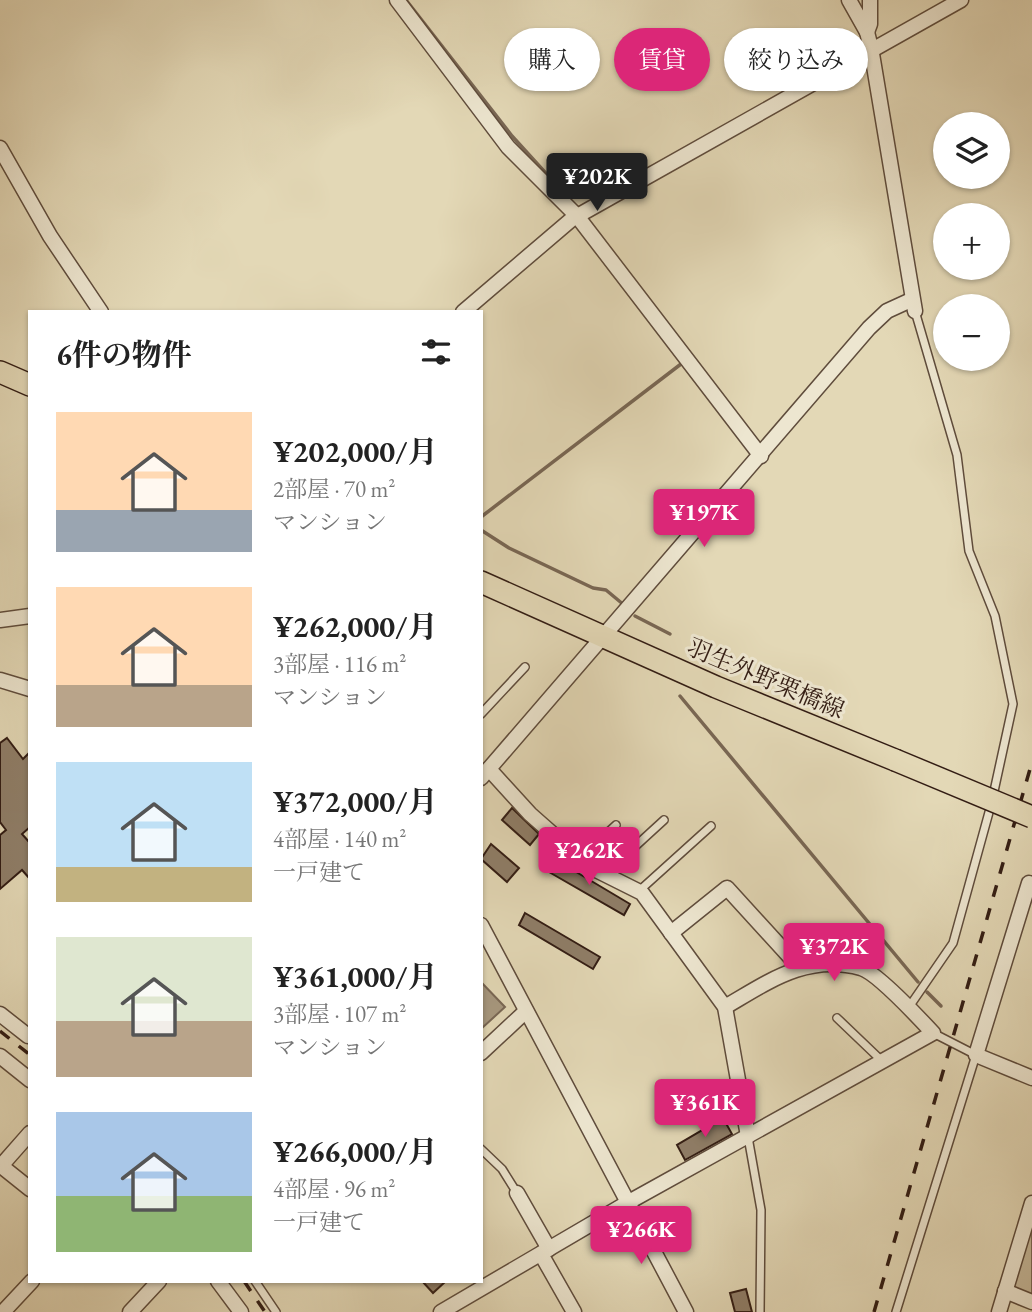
<!DOCTYPE html>
<html lang="ja">
<meta charset="utf-8">
<style>
body{margin:0;font-family:"EB Garamond","Noto Serif JP",serif;background:#f2f2f2;color:#222;height:100vh;display:flex;flex-direction:column;font-size:26px;white-space:nowrap}
*{box-sizing:border-box;margin:0}
p{font-size:23px;color:#767676}
.icon{flex:none;width:38px;height:38px;fill:none;stroke:currentColor;stroke-width:2;stroke-linecap:round;stroke-linejoin:round}
.map{position:relative;flex:1;overflow:hidden}
.drawer{position:absolute;left:28px;top:310px;width:455px;height:973px;display:flex;flex-direction:column;background:#fff;border-radius:0px;box-shadow:0 2px 5px #0004}
.drawer>*{flex:none}
.banner{position:absolute;left:504px;top:28px;width:422px;height:63px;display:flex;gap:14px}
.buttons{position:absolute;left:933px;top:112px;display:grid;gap:14px}
.buttons a{display:grid;place-items:center;width:77px;height:77px;border-radius:50%;background:#fff;box-shadow:0 2px 5px #0004;font-size:35px}
.price{position:absolute;translate:-50% -60px;padding:0 16px;border-radius:7px;background:#db2777;color:#fff;font-size:23px;line-height:46px;filter:drop-shadow(0 2px 4px #0008)}
.price::after{content:'';position:absolute;left:50%;top:42px;width:21px;height:16px;margin-left:-10px;background:inherit;clip-path:polygon(0 0,100% 0,50% 100%)}
.price.active{background:#222;color:#fff}
ul{padding:0;list-style:none}
li{display:flex;align-items:center;gap:21px;height:175px;padding:0 28px}
li span{display:grid;place-items:center;flex:none;width:196px;height:140px;border-radius:0px;color:#555}
li>.icon{margin-inline-start:auto}
span .icon{width:84px;height:84px;fill:#fffc;stroke-width:1}
li b{font-size:30px}
h2{display:flex;justify-content:space-between;align-items:center;height:84px;padding:0 28px;font-size:30px}
.tag{padding:0 24px;border-radius:32px;background:#fff;box-shadow:0 2px 5px #0004;font-size:24px;line-height:63px}
.tag.active{background:#db2777;color:#fff}
.map>svg:first-child{display:block}
.green{fill:#c5b89a;stroke:#7c6a57;stroke-width:2}
.water{fill:#a7987f;stroke:#796754;stroke-width:2}
.lines{fill:none;stroke-linecap:round;stroke-linejoin:round}
.stream{stroke:#796754;stroke-width:3.5}
.building{fill:#8f7e68;stroke:#331d14;stroke-width:2}
.service-casing{stroke:#5f4c3c;stroke-width:10}
.minor-casing{stroke:#5f4c3c;stroke-width:17}
.primary-casing{stroke:#331d14;stroke-width:24}
.service{stroke:#ede6d0;stroke-width:7}
.minor{stroke:#ede6d0;stroke-width:14}
.primary{stroke:#e3d8b6;stroke-width:21}
.rail{stroke:#331d14;stroke-width:3.5;stroke-dasharray:12 12;stroke-linecap:butt}
.primary-bridge-casing{stroke:#331d14;stroke-width:24;stroke-linecap:butt}
.primary-bridge{stroke:#e3d8b6;stroke-width:21}
.labels{text-anchor:middle;dominant-baseline:central;stroke-width:6;stroke-linejoin:round;paint-order:stroke}
.street-label{font-size:24px;fill:#331d14;stroke:#ede6d0}
</style>
<div class="map">
<svg width="1032" height="1312" viewBox="0 0 1032 1312">
<rect width="100%" height="100%" fill="#e3d8b6"/>
<filter id="stains"><feTurbulence type="fractalNoise" baseFrequency=".00286" numOctaves="4"/><feColorMatrix values="0 0 0 0 .2 0 0 0 0 .09 0 0 0 0 .02 0 0 0 .5 -.17"/></filter>
<radialGradient id="worn" r=".72"><stop offset=".6" stop-color="#630" stop-opacity="0"/><stop offset="1" stop-color="#630" stop-opacity=".3"/></radialGradient>
<path class="green" d="M 1032,1213 L 1032,1298 L 1010,1289 Z"/>
<path class="water" d="M 481,982 L 505,1007 L 481,1029 Z"/>
<g class="lines">
<g class="stream">
<path d="M 406,0 L 512,136 L 562,191"/>
<path d="M 481,517 L 681,364"/>
<path d="M 481,530 L 509,548 L 593,588 L 606,590 L 624,605"/>
<path d="M 635,616 L 670,634"/>
<path d="M 680,696 L 918,982"/>
<path d="M 927,992 L 941,1006"/>
</g>
</g>
<g class="building">
<path d="M 7,738 L 23,759 L 30,752 L 30,827 L 22,834 L 30,843 L 30,879 L 22,870 L 0,889 L 0,835 L 6,830 L 0,822 L 0,743 Z"/>
<path d="M 512,808 L 539,834 L 530,845 L 502,820 Z"/>
<path d="M 491,844 L 519,868 L 507,882 L 481,859 Z"/>
<path d="M 556,860 L 630,904 L 624,915 L 549,872 Z"/>
<path d="M 525,913 L 600,957 L 593,969 L 519,925 Z"/>
<path d="M 723,1118 L 732,1134 L 685,1160 L 677,1145 Z"/>
<path d="M 422,1281 L 446,1281 L 433,1293 Z"/>
<path d="M 746,1289 L 752,1312 L 735,1312 L 730,1293 Z"/>
</g>
<g class="lines">
<g class="service-casing">
<g id="service">
<path d="M 481,714 L 525,667"/>
<path d="M 580,858 L 616,825"/>
<path d="M 605,874 L 664,820"/>
<path d="M 639,891 L 711,826"/>
<path d="M 909,1007 L 953,943 L 991,805 L 1013,704 L 995,616 L 969,551 L 957,455 L 915,311"/>
<path d="M 837,1018 L 882,1061"/>
<path d="M 748,1137 L 761,1210 L 760,1312"/>
<path d="M 481,1149 L 502,1169 L 517,1193"/>
<path d="M 255,1281 L 276,1312"/>
<path d="M 896,1312 L 976,1055 L 933,1033"/>
</g>
</g>
<g class="minor-casing">
<g id="minor">
<path d="M 397,0 L 508,147 L 577,216 L 761,456"/>
<path d="M 849,0 L 867,32 L 871,48 L 915,311"/>
<path d="M 867,32 L 870,24 L 870,0"/>
<path d="M 0,148 L 50,236 L 101,312"/>
<path d="M 463,312 L 572,219 L 961,0"/>
<path d="M 0,620 L 30,616"/>
<path d="M 0,680 L 30,689"/>
<path d="M 489,769 L 530,814 L 590,867 L 642,893 L 725,1007 L 748,1136"/>
<path d="M 481,778 L 869,328 L 887,311 L 911,300"/>
<path d="M 1029,883 L 976,1055 L 1032,1078"/>
<path d="M 481,925 L 686,1312"/>
<path d="M 671,933 L 727,888 L 800,968"/>
<path d="M 0,1014 L 28,1036"/>
<path d="M 481,1053 L 526,1011"/>
<path d="M 0,1056 L 30,1080"/>
<path d="M 0,1165 L 30,1189"/>
<path d="M 0,1167 L 30,1133"/>
<path d="M 517,1193 L 549,1249"/>
<path d="M 541,1254 L 574,1312"/>
<path d="M 218,1281 L 241,1312"/>
<path d="M 1005,1291 L 1032,1302"/>
<path d="M 3,1312 L 32,1281"/>
<path d="M 130,1312 L 159,1281"/>
<path d="M 441,1312 L 627,1203 L 933,1033 C 920,1019 877,973 861,968 C 807,953 768,982 725,1007"/>
<path d="M 999,1312 L 1032,1203"/>
</g>
</g>
<g class="primary-casing">
<g id="primary">
<path d="M 0,372 L 30,385"/>
<path d="M 481,582 L 716,687 L 895,760"/>
</g>
</g>
<use href="#service" class="service"/>
<use href="#minor" class="minor"/>
<use href="#primary" class="primary"/>
<g class="rail">
<path d="M 0,1031 L 30,1055"/>
<path d="M 244,1281 L 265,1312"/>
<path d="M 874,1312 L 1032,762"/>
</g>
<g class="primary-bridge-casing">
<path id="primary-bridge" d="M 895,760 L 1032,817"/>
</g>
<use href="#primary-bridge" class="primary-bridge"/>
</g>
<g class="labels">
<g class="street-label">
<text transform="translate(766 678) rotate(23)">羽生外野栗橋線</text>
</g>
</g>
<rect width="100%" height="100%" filter="url(#stains)"/>
<rect width="100%" height="100%" fill="url(#worn)"/>
</svg>
<div class="buttons">
<a><svg class="icon" aria-label="layers" viewBox="0 0 24 24"><path d="M12 4l9 5-9 5-9-5zM3 14l9 5 9-5"/></svg></a>
<a>+</a>
<a>−</a>
</div>
<b class="price active" style="left:597px;top:213px">¥202K</b>
<b class="price" style="left:704px;top:549px">¥197K</b>
<b class="price" style="left:589px;top:887px">¥262K</b>
<b class="price" style="left:834px;top:983px">¥372K</b>
<b class="price" style="left:705px;top:1139px">¥361K</b>
<b class="price" style="left:641px;top:1266px">¥266K</b>
<div class="banner">
<a class="tag">購入</a>
<a class="tag active">賃貸</a>
<a class="tag">絞り込み</a>
</div>
<section class="drawer">
<h2>6件の物件<svg class="icon" aria-label="filters" viewBox="0 0 24 24"><path d="M4 7h16M4 17h16"/><circle cx="9" cy="7" r="2"/><circle cx="15" cy="17" r="2"/></svg></h2>
<ul>
<li><span style="background:linear-gradient(#ffd9b3 70%,#9aa5b1 0)"><svg class="icon" aria-label="home" viewBox="0 0 24 24"><path d="M3 11l9-7 9 7M6 9v11h12V9"/></svg></span><div><b>¥202,000/月</b><p>2部屋 · 70 m²</p><p>マンション</p></div></li>
<li><span style="background:linear-gradient(#ffd9b3 70%,#b9a48a 0)"><svg class="icon" aria-label="home" viewBox="0 0 24 24"><path d="M3 11l9-7 9 7M6 9v11h12V9"/></svg></span><div><b>¥262,000/月</b><p>3部屋 · 116 m²</p><p>マンション</p></div></li>
<li><span style="background:linear-gradient(#bfe0f5 75%,#c2b280 0)"><svg class="icon" aria-label="home" viewBox="0 0 24 24"><path d="M3 11l9-7 9 7M6 9v11h12V9"/></svg></span><div><b>¥372,000/月</b><p>4部屋 · 140 m²</p><p>一戸建て</p></div></li>
<li><span style="background:linear-gradient(#dfe7d0 60%,#b9a48a 0)"><svg class="icon" aria-label="home" viewBox="0 0 24 24"><path d="M3 11l9-7 9 7M6 9v11h12V9"/></svg></span><div><b>¥361,000/月</b><p>3部屋 · 107 m²</p><p>マンション</p></div></li>
<li><span style="background:linear-gradient(#a9c7e8 60%,#8fb573 0)"><svg class="icon" aria-label="home" viewBox="0 0 24 24"><path d="M3 11l9-7 9 7M6 9v11h12V9"/></svg></span><div><b>¥266,000/月</b><p>4部屋 · 96 m²</p><p>一戸建て</p></div></li>
</ul>
</section>
</div>
